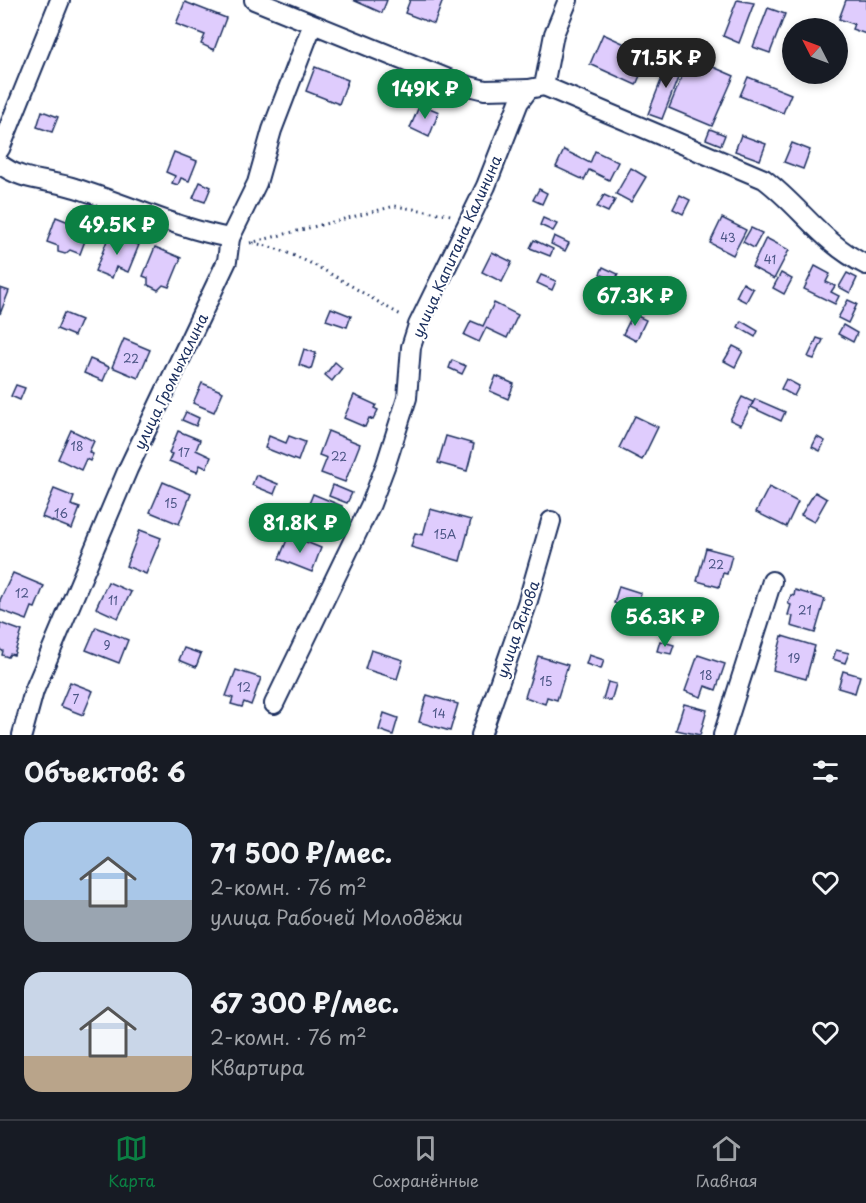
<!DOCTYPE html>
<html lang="ru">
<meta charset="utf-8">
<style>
body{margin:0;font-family:"Playpen Sans",sans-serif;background:#242831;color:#f1f3f6;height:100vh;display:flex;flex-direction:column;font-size:22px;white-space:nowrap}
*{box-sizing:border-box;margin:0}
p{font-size:20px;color:#9ea1a6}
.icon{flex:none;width:33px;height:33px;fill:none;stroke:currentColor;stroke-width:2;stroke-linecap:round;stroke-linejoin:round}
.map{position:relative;height:735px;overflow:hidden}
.panel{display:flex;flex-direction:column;background:#171b24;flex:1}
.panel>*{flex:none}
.needle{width:39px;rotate:312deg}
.buttons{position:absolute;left:782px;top:18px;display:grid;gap:12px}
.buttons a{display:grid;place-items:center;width:66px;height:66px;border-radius:50%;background:#171b24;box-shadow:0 3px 9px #0003;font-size:30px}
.price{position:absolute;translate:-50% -51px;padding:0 14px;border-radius:21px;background:#0b8043;color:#fff;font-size:20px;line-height:39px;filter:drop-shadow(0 2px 3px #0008)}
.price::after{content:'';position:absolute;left:50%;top:36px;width:18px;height:14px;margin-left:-9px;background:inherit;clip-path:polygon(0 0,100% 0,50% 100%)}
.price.active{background:#222;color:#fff}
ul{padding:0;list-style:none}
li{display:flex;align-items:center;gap:18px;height:150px;padding:0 24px}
li span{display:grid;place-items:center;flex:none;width:168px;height:120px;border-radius:18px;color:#555}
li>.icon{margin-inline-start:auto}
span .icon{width:72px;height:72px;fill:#fffc;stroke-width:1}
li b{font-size:26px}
h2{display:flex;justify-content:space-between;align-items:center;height:72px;padding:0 24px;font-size:26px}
.tab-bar{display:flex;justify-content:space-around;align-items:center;height:84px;border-top:2px solid #363941;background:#171b24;font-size:16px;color:#9ea1a6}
.tab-bar a{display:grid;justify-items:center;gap:3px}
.tab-bar .active{color:#0b8043}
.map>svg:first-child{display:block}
.building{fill:#dfccfd;stroke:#1b2f5e;stroke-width:1.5}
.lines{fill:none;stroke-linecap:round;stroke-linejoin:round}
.minor-casing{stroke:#1b2f5e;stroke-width:22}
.path{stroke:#1b2f5e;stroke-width:3;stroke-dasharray:1.5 4.5;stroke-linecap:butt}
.minor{stroke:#fff;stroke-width:18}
.labels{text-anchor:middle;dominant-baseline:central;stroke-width:4.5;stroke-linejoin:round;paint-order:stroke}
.number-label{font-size:12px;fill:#4c5686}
.street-label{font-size:15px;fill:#1b2f5e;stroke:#fff}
</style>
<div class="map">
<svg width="866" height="735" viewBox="0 0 866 735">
<rect width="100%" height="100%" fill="#fff"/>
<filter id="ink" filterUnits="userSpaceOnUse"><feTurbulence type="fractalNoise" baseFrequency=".0167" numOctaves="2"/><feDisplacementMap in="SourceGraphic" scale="12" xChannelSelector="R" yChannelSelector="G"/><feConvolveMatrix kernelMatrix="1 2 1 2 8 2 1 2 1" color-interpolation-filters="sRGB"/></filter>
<g filter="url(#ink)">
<g class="building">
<path d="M 353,0 L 387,0 L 382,13 Z"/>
<path d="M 410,0 L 443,0 L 434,24 L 405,13 Z"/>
<path d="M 737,0 L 754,3 L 739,43 L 723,36 Z"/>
<path d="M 846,0 L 866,0 L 866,34 L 852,29 L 854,24 L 839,19 Z"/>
<path d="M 185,2 L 226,18 L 214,50 L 201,44 L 205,35 L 176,24 Z"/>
<path d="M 768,8 L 785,14 L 770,53 L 753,47 Z"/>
<path d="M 603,34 L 649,55 L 652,62 L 649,68 L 642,71 L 636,85 L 590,64 Z"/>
<path d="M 690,57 L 734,76 L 712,126 L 669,108 Z"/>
<path d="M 669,60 L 683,65 L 662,119 L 648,114 Z"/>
<path d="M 315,67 L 348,80 L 339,104 L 306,91 Z"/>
<path d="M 748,77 L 791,94 L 783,113 L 740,96 Z"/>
<path d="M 420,104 L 439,112 L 429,137 L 410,128 Z"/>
<path d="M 42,111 L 58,117 L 52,132 L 37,127 Z"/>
<path d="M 710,129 L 725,135 L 721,145 L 706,139 Z"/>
<path d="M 741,135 L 766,144 L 760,160 L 735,151 Z"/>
<path d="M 792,143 L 810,150 L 803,169 L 784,162 Z"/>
<path d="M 564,150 L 590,163 L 595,151 L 618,162 L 609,180 L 589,170 L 584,180 L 556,167 Z"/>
<path d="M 174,152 L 197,161 L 189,181 L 181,178 L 178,185 L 172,183 L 175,176 L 166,172 Z"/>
<path d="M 631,168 L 646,177 L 631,202 L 616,194 Z"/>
<path d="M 200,182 L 211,187 L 205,202 L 193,198 Z"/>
<path d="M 539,189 L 547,193 L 542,204 L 533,200 Z"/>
<path d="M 604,195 L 615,200 L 608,212 L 597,207 Z"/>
<path d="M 680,195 L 690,200 L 683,214 L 673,209 Z"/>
<path d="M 56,217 L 89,230 L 80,254 L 70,250 L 65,254 L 58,252 L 58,246 L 47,242 Z"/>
<path d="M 543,218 L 557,224 L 553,231 L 540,225 Z"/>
<path d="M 722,218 L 746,230 L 733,255 L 710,243 Z"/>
<path d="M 751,228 L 762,233 L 754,248 L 743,242 Z"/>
<path d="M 110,233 L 139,245 L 128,272 L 116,267 L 112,278 L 95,271 Z"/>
<path d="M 554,236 L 569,243 L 565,251 L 551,244 Z"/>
<path d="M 766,238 L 789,250 L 774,279 L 752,267 Z"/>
<path d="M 534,240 L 553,249 L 550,256 L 530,248 Z"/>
<path d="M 155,247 L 181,258 L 169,287 L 163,285 L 158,290 L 148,285 L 148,278 L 143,276 Z"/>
<path d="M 492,252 L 512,262 L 502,282 L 482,272 Z"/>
<path d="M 815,266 L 830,274 L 826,282 L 835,286 L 831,292 L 839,296 L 835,304 L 804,289 Z"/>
<path d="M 603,267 L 618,274 L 615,281 L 600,274 Z"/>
<path d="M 781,273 L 792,279 L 784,294 L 773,288 Z"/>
<path d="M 847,273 L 857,278 L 850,293 L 839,287 Z"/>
<path d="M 541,275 L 556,281 L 552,290 L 537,283 Z"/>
<path d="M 743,283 L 753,289 L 746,302 L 736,297 Z"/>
<path d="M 0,288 L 9,291 L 0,314 Z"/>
<path d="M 848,300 L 857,304 L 848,323 L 838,318 Z"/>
<path d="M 494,303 L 518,315 L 507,338 L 486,328 L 479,342 L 464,335 L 471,321 L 483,326 Z"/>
<path d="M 331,308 L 351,316 L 347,327 L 326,320 Z"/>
<path d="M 64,313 L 81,320 L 74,336 L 57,329 Z"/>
<path d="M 633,314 L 646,320 L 636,341 L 623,334 Z"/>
<path d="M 741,321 L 758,331 L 755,337 L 738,327 Z"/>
<path d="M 843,325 L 857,333 L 853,342 L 838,334 Z"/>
<path d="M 817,338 L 823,340 L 814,359 L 808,357 Z"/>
<path d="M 124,339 L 150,350 L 138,378 L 112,367 Z"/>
<path d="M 733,346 L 743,351 L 735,367 L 724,361 Z"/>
<path d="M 304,349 L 316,353 L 311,369 L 299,365 Z"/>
<path d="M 90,359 L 109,367 L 103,381 L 84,373 Z"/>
<path d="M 452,360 L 466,366 L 462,374 L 449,368 Z"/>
<path d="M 335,362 L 342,368 L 332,381 L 325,375 Z"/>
<path d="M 496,376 L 514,384 L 508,399 L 490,391 Z"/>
<path d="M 786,379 L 799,386 L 794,396 L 781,389 Z"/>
<path d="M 202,383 L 223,392 L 214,412 L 193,403 Z"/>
<path d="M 16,385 L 25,388 L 20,400 L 11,396 Z"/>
<path d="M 354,395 L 376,405 L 374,408 L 378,410 L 373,420 L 369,418 L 365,427 L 344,418 Z"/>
<path d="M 742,397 L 753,402 L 741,425 L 730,420 Z"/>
<path d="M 755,399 L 785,412 L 781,421 L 751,407 Z"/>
<path d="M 186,412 L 199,418 L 196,426 L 182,420 Z"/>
<path d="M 635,416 L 658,427 L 642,460 L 619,448 Z"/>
<path d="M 71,430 L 94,441 L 89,452 L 93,454 L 90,461 L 86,459 L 81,470 L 58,459 Z"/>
<path d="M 178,431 L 200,440 L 196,450 L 211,457 L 206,468 L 200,465 L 197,472 L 169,461 L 172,454 L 169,453 Z"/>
<path d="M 328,431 L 360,444 L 345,482 L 321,473 L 327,458 L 319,455 Z"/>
<path d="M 269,436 L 286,443 L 289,436 L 305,442 L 298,461 L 265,448 Z"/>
<path d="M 446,436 L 474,444 L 467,471 L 438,463 Z"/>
<path d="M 817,437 L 825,441 L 820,451 L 812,447 Z"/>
<path d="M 256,475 L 278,484 L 274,494 L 252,485 Z"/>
<path d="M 163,482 L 191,494 L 179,524 L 150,512 Z"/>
<path d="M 333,485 L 352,493 L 347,503 L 329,496 Z"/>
<path d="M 769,487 L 798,502 L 786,527 L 756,512 Z"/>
<path d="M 54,489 L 74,497 L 71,505 L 80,508 L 72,529 L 42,517 Z"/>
<path d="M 815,492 L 827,499 L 814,522 L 801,515 Z"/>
<path d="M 313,494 L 342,506 L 331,532 L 310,524 L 314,514 L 306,511 Z"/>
<path d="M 430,509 L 471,520 L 460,561 L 411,547 L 415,533 L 423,535 Z"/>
<path d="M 140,530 L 161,538 L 146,574 L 126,566 Z"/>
<path d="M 289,535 L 321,548 L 312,572 L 279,559 Z"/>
<path d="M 706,548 L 732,555 L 727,574 L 723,573 L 719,587 L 697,581 Z"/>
<path d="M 13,573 L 44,586 L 35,608 L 32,607 L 27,620 L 0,610 L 0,600 Z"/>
<path d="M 108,582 L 131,592 L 118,618 L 96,608 Z"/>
<path d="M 619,586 L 641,593 L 636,610 L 614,603 Z"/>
<path d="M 795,590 L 825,599 L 815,633 L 791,626 L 793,616 L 788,615 L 791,605 L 788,604 L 791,595 L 794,596 Z"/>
<path d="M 0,623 L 22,631 L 14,655 L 10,654 L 8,657 L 2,655 L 3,651 L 0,650 Z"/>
<path d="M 96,627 L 128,640 L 119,663 L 86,650 Z"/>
<path d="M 782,636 L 815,646 L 806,679 L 773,670 Z"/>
<path d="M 660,641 L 674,645 L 671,654 L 657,651 Z"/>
<path d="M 184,648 L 201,654 L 196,667 L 179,660 Z"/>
<path d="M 371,650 L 403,660 L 397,679 L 365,669 Z"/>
<path d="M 836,650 L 849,653 L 845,663 L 833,659 Z"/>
<path d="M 589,655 L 604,660 L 601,669 L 586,664 Z"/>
<path d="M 698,655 L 725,664 L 716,690 L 705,686 L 701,697 L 685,691 Z"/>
<path d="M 538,656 L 568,665 L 557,700 L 547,697 L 545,704 L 525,697 Z"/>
<path d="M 236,670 L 261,678 L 251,705 L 244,702 L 242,707 L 231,704 L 233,698 L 226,696 Z"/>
<path d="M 843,671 L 860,676 L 855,693 L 838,688 Z"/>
<path d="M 70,682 L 93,691 L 83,715 L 60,706 Z"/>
<path d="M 608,682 L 616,684 L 611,701 L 603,699 Z"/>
<path d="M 427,695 L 458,704 L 450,731 L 419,722 Z"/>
<path d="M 684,704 L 707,710 L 700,735 L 676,730 Z"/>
<path d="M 384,713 L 398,718 L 393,735 L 379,730 Z"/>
</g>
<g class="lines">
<g class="minor-casing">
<g id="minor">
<path d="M 254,0 L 461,84 L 485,90 L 529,89"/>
<path d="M 544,86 L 764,179 C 801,207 822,243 866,265"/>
<path d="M 0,149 L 60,0"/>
<path d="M 0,164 C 20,181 51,180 75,188 C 127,204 176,228 230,238"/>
<path d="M 274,704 L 371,504 L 386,464 L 407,398 L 411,347 L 418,325 L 486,186 L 519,102 L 529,89 L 544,86 L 554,34 L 568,0"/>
<path d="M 22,735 L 34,691 L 128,469 L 227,261 L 230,238 L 257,183 L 272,130 L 312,26"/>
<path d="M 481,735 L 527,604 L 551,521"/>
<path d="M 723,735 L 772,581"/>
</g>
</g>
<g class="path">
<path d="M 250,243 L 395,206 L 451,215"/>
<path d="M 253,243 C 305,252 356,291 403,316"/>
</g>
<use href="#minor" class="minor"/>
</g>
</g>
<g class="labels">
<g class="number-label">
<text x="728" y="237">43</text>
<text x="770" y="259">41</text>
<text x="131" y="358">22</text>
<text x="77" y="446">18</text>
<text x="184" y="452">17</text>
<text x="339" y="456">22</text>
<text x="171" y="503">15</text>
<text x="61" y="513">16</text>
<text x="445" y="534">15А</text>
<text x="716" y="564">22</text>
<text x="22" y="593">12</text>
<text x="113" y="600">11</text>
<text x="805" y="610">21</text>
<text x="107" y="645">9</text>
<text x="794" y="658">19</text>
<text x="706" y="675">18</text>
<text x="546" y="681">15</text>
<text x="244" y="687">12</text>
<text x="76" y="699">7</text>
<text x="439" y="713">14</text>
</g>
<g class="street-label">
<text transform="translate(456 246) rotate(-66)">улица Капитана Калинина</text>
<text transform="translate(170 381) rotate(-64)">улица Громыхалина</text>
<text transform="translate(517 629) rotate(-71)">улица Яснова</text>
</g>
</g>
</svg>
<div class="buttons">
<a><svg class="needle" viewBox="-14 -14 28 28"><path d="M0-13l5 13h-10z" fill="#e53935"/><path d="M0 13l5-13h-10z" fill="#9ea1a6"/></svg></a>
</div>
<b class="price active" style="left:666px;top:89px">71.5K ₽</b>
<b class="price" style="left:425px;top:120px">149K ₽</b>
<b class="price" style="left:117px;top:256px">49.5K ₽</b>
<b class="price" style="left:635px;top:327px">67.3K ₽</b>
<b class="price" style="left:300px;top:554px">81.8K ₽</b>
<b class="price" style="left:665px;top:648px">56.3K ₽</b>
</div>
<section class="panel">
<h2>Объектов: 6<svg class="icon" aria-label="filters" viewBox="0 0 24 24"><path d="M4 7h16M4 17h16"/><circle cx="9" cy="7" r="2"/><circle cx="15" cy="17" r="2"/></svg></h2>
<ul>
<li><span style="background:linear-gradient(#a9c7e8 65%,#9aa5b1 0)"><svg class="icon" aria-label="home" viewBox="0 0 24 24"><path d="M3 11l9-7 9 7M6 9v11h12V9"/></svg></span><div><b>71 500 ₽/мес.</b><p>2-комн. · 76 m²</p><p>улица Рабочей Молодёжи</p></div><svg class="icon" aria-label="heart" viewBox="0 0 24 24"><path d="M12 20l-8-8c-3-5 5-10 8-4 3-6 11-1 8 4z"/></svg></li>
<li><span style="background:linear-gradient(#c9d6e8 70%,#b9a48a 0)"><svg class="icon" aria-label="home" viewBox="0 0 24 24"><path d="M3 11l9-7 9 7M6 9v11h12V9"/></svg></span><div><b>67 300 ₽/мес.</b><p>2-комн. · 76 m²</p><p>Квартира</p></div><svg class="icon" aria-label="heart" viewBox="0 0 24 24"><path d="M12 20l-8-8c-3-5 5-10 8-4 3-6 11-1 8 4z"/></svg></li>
</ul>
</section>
<nav class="tab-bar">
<a class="active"><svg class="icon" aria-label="map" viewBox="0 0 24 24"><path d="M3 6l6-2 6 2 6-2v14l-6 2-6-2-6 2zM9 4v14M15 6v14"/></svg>Карта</a>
<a><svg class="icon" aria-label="saved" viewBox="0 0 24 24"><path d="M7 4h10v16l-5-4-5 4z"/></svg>Сохранённые</a>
<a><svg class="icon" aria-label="home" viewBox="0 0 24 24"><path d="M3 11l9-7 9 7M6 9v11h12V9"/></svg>Главная</a>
</nav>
